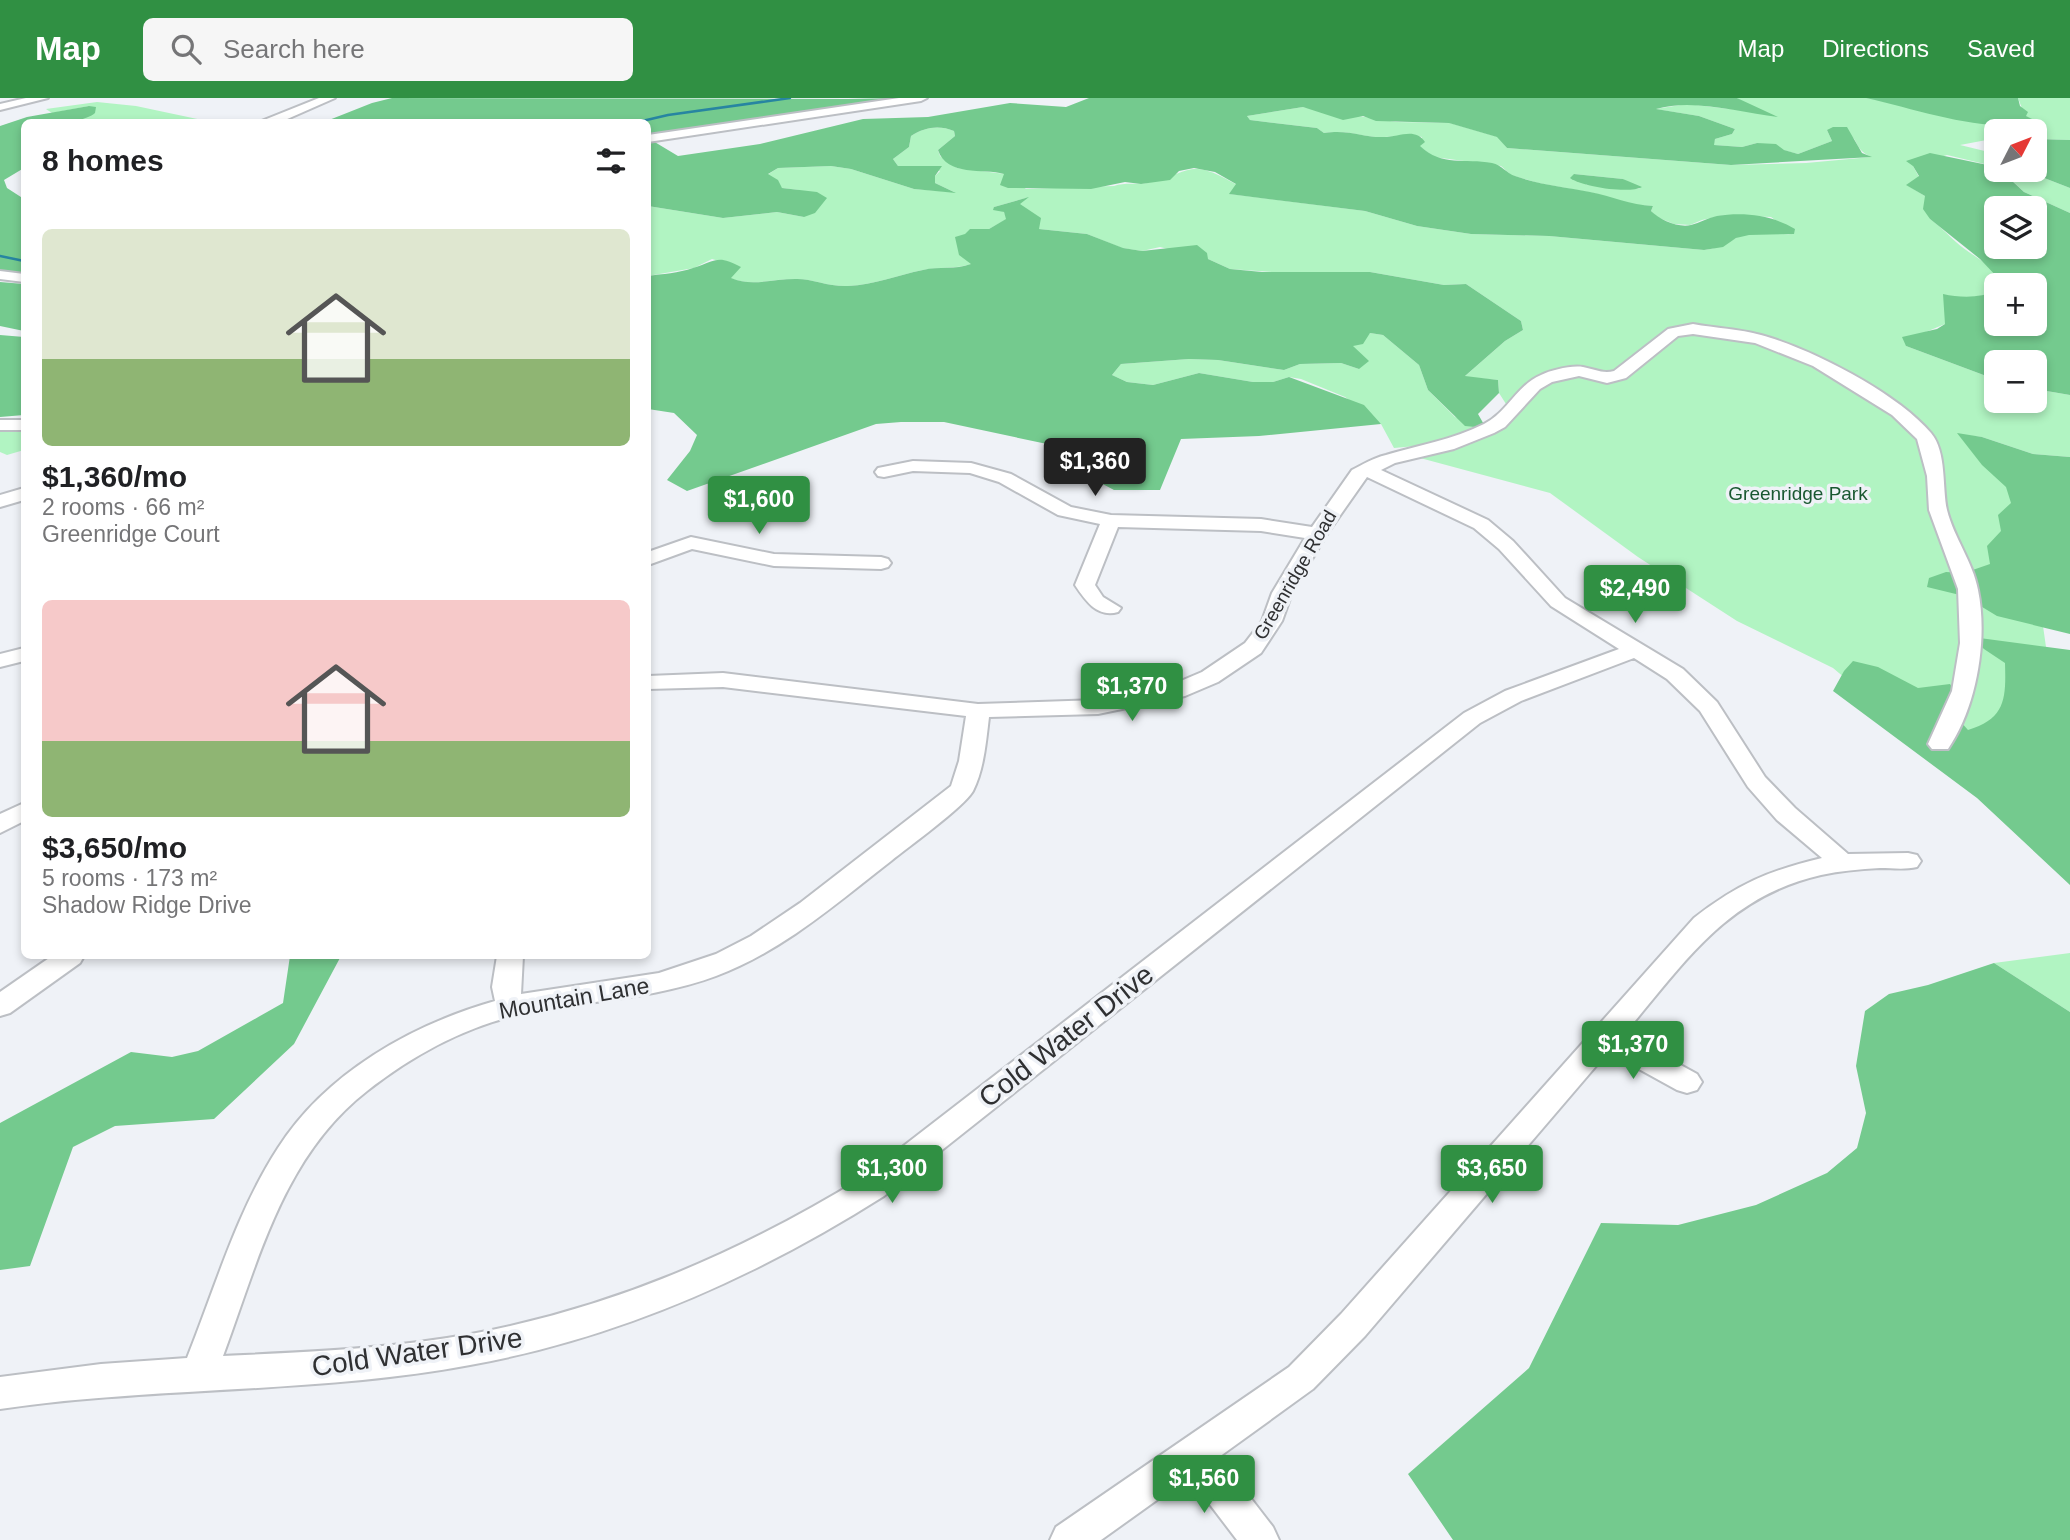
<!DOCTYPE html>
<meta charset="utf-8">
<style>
body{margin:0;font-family:Arial,sans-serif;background:#f6f6f6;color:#202124;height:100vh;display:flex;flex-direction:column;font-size:26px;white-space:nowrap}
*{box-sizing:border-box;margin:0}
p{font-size:23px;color:#757577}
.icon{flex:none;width:38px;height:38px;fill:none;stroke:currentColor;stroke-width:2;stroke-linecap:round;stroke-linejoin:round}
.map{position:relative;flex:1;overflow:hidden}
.side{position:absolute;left:21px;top:21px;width:630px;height:840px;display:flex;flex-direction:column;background:#fff;border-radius:10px;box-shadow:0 4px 10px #0003}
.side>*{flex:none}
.needle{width:46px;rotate:48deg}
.controls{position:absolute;left:1984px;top:21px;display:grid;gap:14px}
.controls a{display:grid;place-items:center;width:63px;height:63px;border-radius:10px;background:#fff;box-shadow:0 4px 10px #0003;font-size:35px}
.price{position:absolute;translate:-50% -60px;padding:0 16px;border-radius:7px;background:#309043;color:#fff;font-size:23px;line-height:46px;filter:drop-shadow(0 2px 4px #0008)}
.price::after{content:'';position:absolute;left:50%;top:42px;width:21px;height:16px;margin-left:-10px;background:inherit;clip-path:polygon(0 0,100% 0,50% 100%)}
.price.current{background:#222;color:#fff}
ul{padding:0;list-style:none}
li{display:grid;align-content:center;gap:14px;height:371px;padding:0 21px}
li span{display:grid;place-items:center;height:217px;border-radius:10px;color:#555}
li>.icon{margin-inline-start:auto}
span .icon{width:126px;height:126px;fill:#fffc;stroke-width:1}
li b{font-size:30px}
h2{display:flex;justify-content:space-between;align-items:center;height:84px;padding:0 21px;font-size:30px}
header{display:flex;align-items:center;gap:42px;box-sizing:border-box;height:98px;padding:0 35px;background:#309043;color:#fff}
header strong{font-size:33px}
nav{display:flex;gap:38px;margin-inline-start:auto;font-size:24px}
.search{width:490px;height:63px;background:#f6f6f6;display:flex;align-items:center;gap:18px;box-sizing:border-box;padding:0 24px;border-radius:10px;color:#757577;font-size:26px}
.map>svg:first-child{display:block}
.green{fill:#b1f4c2;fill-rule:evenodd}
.forest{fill:#74ca8e;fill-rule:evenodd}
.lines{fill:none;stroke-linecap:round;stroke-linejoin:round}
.stream{stroke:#2785a1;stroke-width:2.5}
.minor-casing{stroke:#bcbfc4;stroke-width:4}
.minor{fill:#fff;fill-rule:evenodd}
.labels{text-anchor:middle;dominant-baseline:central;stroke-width:7;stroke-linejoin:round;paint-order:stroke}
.far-park-label{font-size:19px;fill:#195831;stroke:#eff2f7}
.far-street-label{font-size:19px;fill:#2f3032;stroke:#eff2f7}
.street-label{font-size:23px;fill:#2f3032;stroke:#eff2f7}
.near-street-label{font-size:28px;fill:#2f3032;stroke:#eff2f7}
</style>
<header>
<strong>Map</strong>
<div class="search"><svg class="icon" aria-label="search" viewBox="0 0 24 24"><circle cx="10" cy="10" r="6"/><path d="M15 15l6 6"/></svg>Search here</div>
<nav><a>Map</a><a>Directions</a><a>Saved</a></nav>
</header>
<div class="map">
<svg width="2070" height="1442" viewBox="0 0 2070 1442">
<rect width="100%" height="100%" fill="#eff2f7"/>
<g class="green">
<path d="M 1737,0 C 1779,0 1824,0 1866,0 C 1925,6 1978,37 2039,25 L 2025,18 L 2018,0 L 2070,0 L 2070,42 L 2035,41 L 2035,33 L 1997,33 L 1997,40 L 1960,47 L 1997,56 L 1997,69 L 1947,57 L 1913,68 L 1919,79 L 1907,87 L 1925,98 L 1930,121 C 1940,128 1947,136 1956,144 C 1969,157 1997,167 2000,187 L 1997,187 L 1997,193 L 1985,198 L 1960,200 L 1945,226 L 1921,236 L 1906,248 L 1997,282 L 1997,303 L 2035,303 L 2035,291 L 2070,297 L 2070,359 L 2033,356 L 1982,339 L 1962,337 L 2026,409 L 2047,556 L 2013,648 L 1870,601 L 1833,570 L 1737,523 L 1638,459 L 1550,395 L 1409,357 L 1513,317 L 1499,295 L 1498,282 L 1464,279 L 1505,243 L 1523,232 L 1521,223 L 1466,186 L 1444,187 L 1370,174 L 1284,175 L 1230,171 L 1208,161 L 1160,149 L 1142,153 L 1122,150 L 1087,136 L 1039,131 L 1019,106 L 1026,100 L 994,109 L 1004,114 L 1007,121 L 989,131 L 970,131 L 972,166 C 955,171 939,169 923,172 C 898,177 874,187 848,188 C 829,189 810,180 794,181 C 772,181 751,189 730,180 L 740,169 L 712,161 L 694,170 L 648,178 L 648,108 L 723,120 L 777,114 L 804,119 L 799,92 L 782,90 L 767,77 L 778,70 L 831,68 L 851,71 L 914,91 L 954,94 L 935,85 L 935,78 L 940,73 C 923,67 915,71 898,68 L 893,61 L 909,49 L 911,38 C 925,29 939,27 954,33 L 955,38 L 938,52 L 940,58 L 957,70 L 1005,76 L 1026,91 L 1114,88 C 1125,84 1136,87 1147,85 C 1193,74 1189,59 1237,87 L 1230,96 L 1365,113 L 1417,128 L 1471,136 L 1549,138 L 1704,152 C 1723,149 1721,147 1736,140 C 1751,132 1776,137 1794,136 L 1771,119 L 1725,117 L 1702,122 L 1690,127 L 1674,126 L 1657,119 L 1651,113 L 1653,108 L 1633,107 L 1593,95 L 1538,85 L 1511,77 L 1501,68 L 1434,59 L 1419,48 L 1422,39 C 1407,35 1398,39 1384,39 C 1362,40 1349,31 1324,35 L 1317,30 L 1250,22 L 1247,18 L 1303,9 L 1396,24 L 1450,25 L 1498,39 L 1507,50 L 1731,67 L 1806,65 L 1871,59 C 1846,46 1868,36 1827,32 L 1832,43 L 1798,56 L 1757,45 L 1742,49 L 1713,47 L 1715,41 L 1732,36 L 1735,31 L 1699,18 L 1655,11 L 1687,6 L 1730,11 L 1740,2 ZM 1574,76 L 1623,81 L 1640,91 L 1587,87 Z"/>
<path d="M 97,4 L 136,8 L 202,22 L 194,24 L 59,24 L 69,22 L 89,8 L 52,15 L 46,11 Z"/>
<path d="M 2001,72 L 2024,72 L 2070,90 L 2070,115 L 2024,94 Z"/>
<path d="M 1370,235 L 1383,237 L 1419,267 L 1428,292 L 1455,319 L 1486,330 L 1427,347 L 1394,350 L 1381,326 L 1345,299 L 1301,281 L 1289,279 L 1273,284 L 1253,284 L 1199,275 L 1153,287 L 1127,284 L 1112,277 L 1121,266 L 1189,261 L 1218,262 L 1284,272 L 1300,266 L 1341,265 L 1359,271 L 1352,247 Z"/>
<path d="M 0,331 L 24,331 L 24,352 L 7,357 L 0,354 Z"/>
<path d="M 2070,855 L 2070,914 L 1994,865 Z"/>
</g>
<g class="forest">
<path d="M 392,0 L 848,1 L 898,0 L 648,38 L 648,24 L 324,24 L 372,5 Z"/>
<path d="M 1089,0 L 1737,0 L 1778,19 C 1740,15 1694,0 1656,11 L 1699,18 L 1735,31 L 1732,36 L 1715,41 L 1714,47 L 1742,49 L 1757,45 L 1776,46 L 1784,52 L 1798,56 L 1832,43 L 1827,32 L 1833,29 L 1847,29 L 1862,55 L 1872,59 L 1731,67 L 1507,50 L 1497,39 L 1449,25 L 1376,23 L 1363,18 L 1343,22 L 1303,9 L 1247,18 L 1250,22 L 1317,30 L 1324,35 C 1350,31 1363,40 1384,39 C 1399,39 1415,29 1425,44 L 1420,48 C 1442,69 1465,60 1492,65 C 1502,67 1506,75 1515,78 C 1540,87 1565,89 1590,94 C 1612,98 1630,107 1653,108 L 1651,113 C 1660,122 1678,130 1691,127 C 1700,125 1707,120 1717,118 C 1744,114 1772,117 1795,131 L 1794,136 L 1749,137 L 1736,140 L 1723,149 L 1704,152 L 1549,138 L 1471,136 L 1417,128 L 1365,113 L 1229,96 L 1236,86 L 1215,74 L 1194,70 L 1179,73 L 1170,82 L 1141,86 L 1125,84 L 1091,91 L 1008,90 L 1000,87 L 1004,76 C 983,70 947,79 938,52 L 955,38 L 954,33 C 939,27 925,29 911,38 L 909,49 L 893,61 L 898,68 L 942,68 L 935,78 L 935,85 L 956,95 L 914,91 L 851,71 L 831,68 L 778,70 L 768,76 L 778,82 L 782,90 L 817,94 L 827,100 L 815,115 L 804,119 L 777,114 L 723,120 L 648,108 L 648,45 L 653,43 L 678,58 L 760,46 L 863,21 L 928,19 L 1010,5 L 1066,9 Z"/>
<path d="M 1866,0 L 2018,0 L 2020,8 L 2028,14 L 2026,18 L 2040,25 C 1981,35 1924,13 1866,0 Z"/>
<path d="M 89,8 L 96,9 L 95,15 C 81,27 43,24 24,24 L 24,70 L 4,82 L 7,90 L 24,101 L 24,175 L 0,172 L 0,28 L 27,19 Z"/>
<path d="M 2035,41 L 2070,42 L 2070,90 L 2024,72 L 2035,72 Z"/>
<path d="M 1930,55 L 1997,69 L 2024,94 L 2070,115 L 2070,297 L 2035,291 L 2035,264 L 1997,264 L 1997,282 L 1906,248 L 1902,239 L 1937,231 L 1945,226 L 1943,196 C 1961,200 1980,200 1997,193 L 1997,226 L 2035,226 L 2035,187 L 2000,187 L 2000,182 L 1980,161 L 1930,121 L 1923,111 L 1925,98 L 1906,87 L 1919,78 L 1913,68 L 1906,63 ZM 1997,110 L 2035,110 L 2035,149 L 1997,149 Z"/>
<path d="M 1574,76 L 1623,81 L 1642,89 C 1630,96 1582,89 1570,80 Z"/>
<path d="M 1029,99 L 1020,106 L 1041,120 L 1039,131 L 1087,136 L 1123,150 L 1142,153 L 1197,147 L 1207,155 L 1208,161 L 1230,171 L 1262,174 L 1370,174 L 1444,187 L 1466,186 L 1521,223 L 1523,232 L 1505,243 L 1465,278 L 1498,282 L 1499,295 L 1478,316 L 1486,330 L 1465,328 L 1428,292 L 1419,267 L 1383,237 L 1370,235 L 1363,246 L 1353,248 L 1369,263 L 1359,271 L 1341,265 L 1300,266 L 1284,272 L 1218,262 L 1189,261 L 1121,266 L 1112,277 L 1127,284 L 1153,287 L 1199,275 L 1253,284 L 1273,284 L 1289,279 L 1364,307 L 1381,326 L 1259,338 L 1181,341 L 1160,392 L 1114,392 L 1080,374 L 1047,346 L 944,324 L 901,324 L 876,326 L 687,393 L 667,382 L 690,353 L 697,337 L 674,315 L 648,311 L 648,178 C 662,176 679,175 693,170 C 716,163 717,156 741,169 L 731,180 C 751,189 772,181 795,181 C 810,180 829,189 848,188 C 874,187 898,177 923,172 C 939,168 955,172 971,166 L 959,157 L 955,139 L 965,136 L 970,131 L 989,131 L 1006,121 L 1004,114 L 993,112 L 994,109 Z"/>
<path d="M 0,184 L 24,186 L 24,233 L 0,228 Z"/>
<path d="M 0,237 L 24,239 L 24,317 L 0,319 Z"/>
<path d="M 1957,335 L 1982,339 L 2033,356 L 2070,359 L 2070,536 L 1997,518 L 1964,498 L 1927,489 L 1929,480 L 1946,474 L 1964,475 L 1990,466 L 1987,448 L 2001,433 L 1998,417 L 2011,405 L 2006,389 L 1982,367 Z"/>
<path d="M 1972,539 L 2070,552 L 2070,787 L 1977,700 L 1833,593 L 1844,573 L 1853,563 L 1878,569 L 1918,590 L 1950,586 L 1958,599 L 1952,614 L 1968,632 C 2006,621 2006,600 2005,565 L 1984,551 Z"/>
<path d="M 290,858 L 341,858 L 294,946 L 214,1021 L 115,1028 L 73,1049 L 30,1168 L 0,1172 L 0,1025 L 131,954 L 172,959 L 198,953 L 283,905 Z"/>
<path d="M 1994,865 L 2070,914 L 2070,1442 L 1453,1442 L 1408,1376 L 1529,1270 L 1601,1125 L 1678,1127 L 1756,1107 L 1827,1075 L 1857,1050 L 1866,1015 L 1856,968 L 1865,913 L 1889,896 L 1928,887 Z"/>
</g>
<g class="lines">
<g class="stream">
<path d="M 638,24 L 668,17 L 790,0"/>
<path d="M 0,158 L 24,163"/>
</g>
<g class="minor-casing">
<g id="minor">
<path d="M 26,0 L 48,0 L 0,12 L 0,6 Z"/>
<path d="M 319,0 L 335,0 L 285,22 L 259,24 Z"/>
<path d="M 899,0 L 927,0 L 921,3 L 648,44 L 648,37 Z"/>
<path d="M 0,173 L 24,176 L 24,184 L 0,181 Z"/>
<path d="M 1693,226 C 1715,230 1740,231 1761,237 C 1812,251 1897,295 1931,335 C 1947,354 1942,390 1947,412 C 1954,440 1973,464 1978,492 C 1988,541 1977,609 1948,651 L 1932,651 L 1928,646 L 1952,593 L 1960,545 L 1958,491 L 1929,412 L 1927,378 L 1917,341 L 1892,317 L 1813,268 L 1755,245 L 1693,236 L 1678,238 L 1626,280 L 1607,285 L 1579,278 L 1552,284 L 1540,291 L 1505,329 L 1494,335 L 1454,351 L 1395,365 L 1381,372 L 1488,422 L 1513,443 L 1565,500 L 1683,571 L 1717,604 L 1765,679 L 1795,710 L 1848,756 L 1908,755 L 1917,757 L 1921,763 L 1917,769 C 1904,772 1892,770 1880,770 C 1860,771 1840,773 1821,777 C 1725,799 1684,866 1624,936 L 1697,976 L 1702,984 L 1697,992 L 1687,995 L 1677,992 L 1608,954 L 1365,1238 L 1313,1291 L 1219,1359 L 1273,1429 L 1279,1442 L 1237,1442 L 1189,1379 L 1101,1442 L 1050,1442 L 1056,1429 L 1289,1269 L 1341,1216 L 1694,820 C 1738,786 1768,773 1822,760 L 1777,722 L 1748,689 L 1700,613 L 1667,581 L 1634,560 L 1521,603 L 1480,625 L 884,1098 C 756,1179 619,1240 470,1267 C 315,1296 156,1288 0,1311 L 0,1279 L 101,1266 L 187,1260 C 215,1190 237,1113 278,1050 C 326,975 411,927 495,903 L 492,889 L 497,858 L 523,858 L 521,896 L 659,875 L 716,856 L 751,838 L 800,805 L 951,688 L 959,663 L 966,618 L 723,589 L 648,591 L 648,578 L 723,575 L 978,606 L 1098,602 L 1140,595 L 1169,588 L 1202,574 L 1245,545 L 1262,523 L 1272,495 L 1305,440 L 1261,433 L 1118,429 L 1095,487 L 1103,499 L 1121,510 L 1118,514 C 1097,520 1085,502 1075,487 L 1100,426 L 1058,417 L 999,384 L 970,375 L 913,373 L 884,379 L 878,378 L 875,374 L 878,370 L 913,363 L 971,365 L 1011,376 L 1071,409 L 1111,417 L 1261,421 L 1312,429 L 1352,372 C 1362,367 1373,360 1386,357 C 1419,347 1452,342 1484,326 C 1507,315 1517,287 1541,277 C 1551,272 1572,267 1583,269 C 1594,271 1603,276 1614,273 L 1668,231 ZM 1367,379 L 1474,430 L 1499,451 L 1551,508 L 1619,551 L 1505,593 L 1464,615 L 862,1080 C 739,1155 612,1210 471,1236 C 389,1251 305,1254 223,1258 C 258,1164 283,1058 367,993 C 409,960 459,932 510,919 C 578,902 649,903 716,878 C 781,854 837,805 891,763 C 908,749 964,709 973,693 C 984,671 986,644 989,619 L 1098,616 L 1185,598 L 1218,584 L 1261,555 L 1282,523 L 1292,495 L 1327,436 Z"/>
<rect x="0" y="322" width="24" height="10"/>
<path d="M 24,390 L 24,402 L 0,409 L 0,397 Z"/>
<path d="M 691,439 L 774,456 L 881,459 L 888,461 L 891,465 L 888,469 L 881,471 L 774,468 L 692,451 L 648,467 L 648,454 Z"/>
<path d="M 24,550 L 24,563 L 0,569 L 0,556 Z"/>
<path d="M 24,705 L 24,723 L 0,735 L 0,716 Z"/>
<path d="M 52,858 L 84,858 L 80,865 L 10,915 L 0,918 L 0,894 Z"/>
</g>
</g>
<use href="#minor" class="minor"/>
</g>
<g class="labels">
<g class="far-park-label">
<text x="1798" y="395">Greenridge Park</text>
</g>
<g class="far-street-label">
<text transform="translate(1295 477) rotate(-60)">Greenridge Road</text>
</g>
<g class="street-label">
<text transform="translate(574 900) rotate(-10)">Mountain Lane</text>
</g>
<g class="near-street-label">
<text transform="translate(1066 938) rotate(-38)">Cold Water Drive</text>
<text transform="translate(417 1254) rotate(-8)">Cold Water Drive</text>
</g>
</g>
</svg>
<div class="controls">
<a><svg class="needle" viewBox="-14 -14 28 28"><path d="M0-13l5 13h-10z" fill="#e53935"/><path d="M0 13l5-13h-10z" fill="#757577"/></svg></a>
<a><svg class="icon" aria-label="layers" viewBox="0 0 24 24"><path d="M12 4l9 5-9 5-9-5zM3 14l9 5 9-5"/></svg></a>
<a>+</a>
<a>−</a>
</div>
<b class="price current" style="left:1095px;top:400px">$1,360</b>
<b class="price" style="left:759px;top:438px">$1,600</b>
<b class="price" style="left:1635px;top:527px">$2,490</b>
<b class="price" style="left:1132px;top:625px">$1,370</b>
<b class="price" style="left:1633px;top:983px">$1,370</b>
<b class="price" style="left:892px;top:1107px">$1,300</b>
<b class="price" style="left:1492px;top:1107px">$3,650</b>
<b class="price" style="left:1204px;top:1417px">$1,560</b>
<section class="side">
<h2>8 homes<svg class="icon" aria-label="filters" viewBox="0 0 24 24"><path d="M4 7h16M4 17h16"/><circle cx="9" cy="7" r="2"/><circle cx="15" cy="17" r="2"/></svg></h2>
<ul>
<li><span style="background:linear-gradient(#dfe7d0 60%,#8fb573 0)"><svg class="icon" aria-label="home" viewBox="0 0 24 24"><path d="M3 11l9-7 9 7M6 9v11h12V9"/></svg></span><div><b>$1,360/mo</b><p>2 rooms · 66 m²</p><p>Greenridge Court</p></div></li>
<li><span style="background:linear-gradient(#f6c9c9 65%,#8fb573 0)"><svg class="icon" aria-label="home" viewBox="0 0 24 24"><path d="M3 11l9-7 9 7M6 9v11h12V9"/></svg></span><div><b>$3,650/mo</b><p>5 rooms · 173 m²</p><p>Shadow Ridge Drive</p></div></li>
</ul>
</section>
</div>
